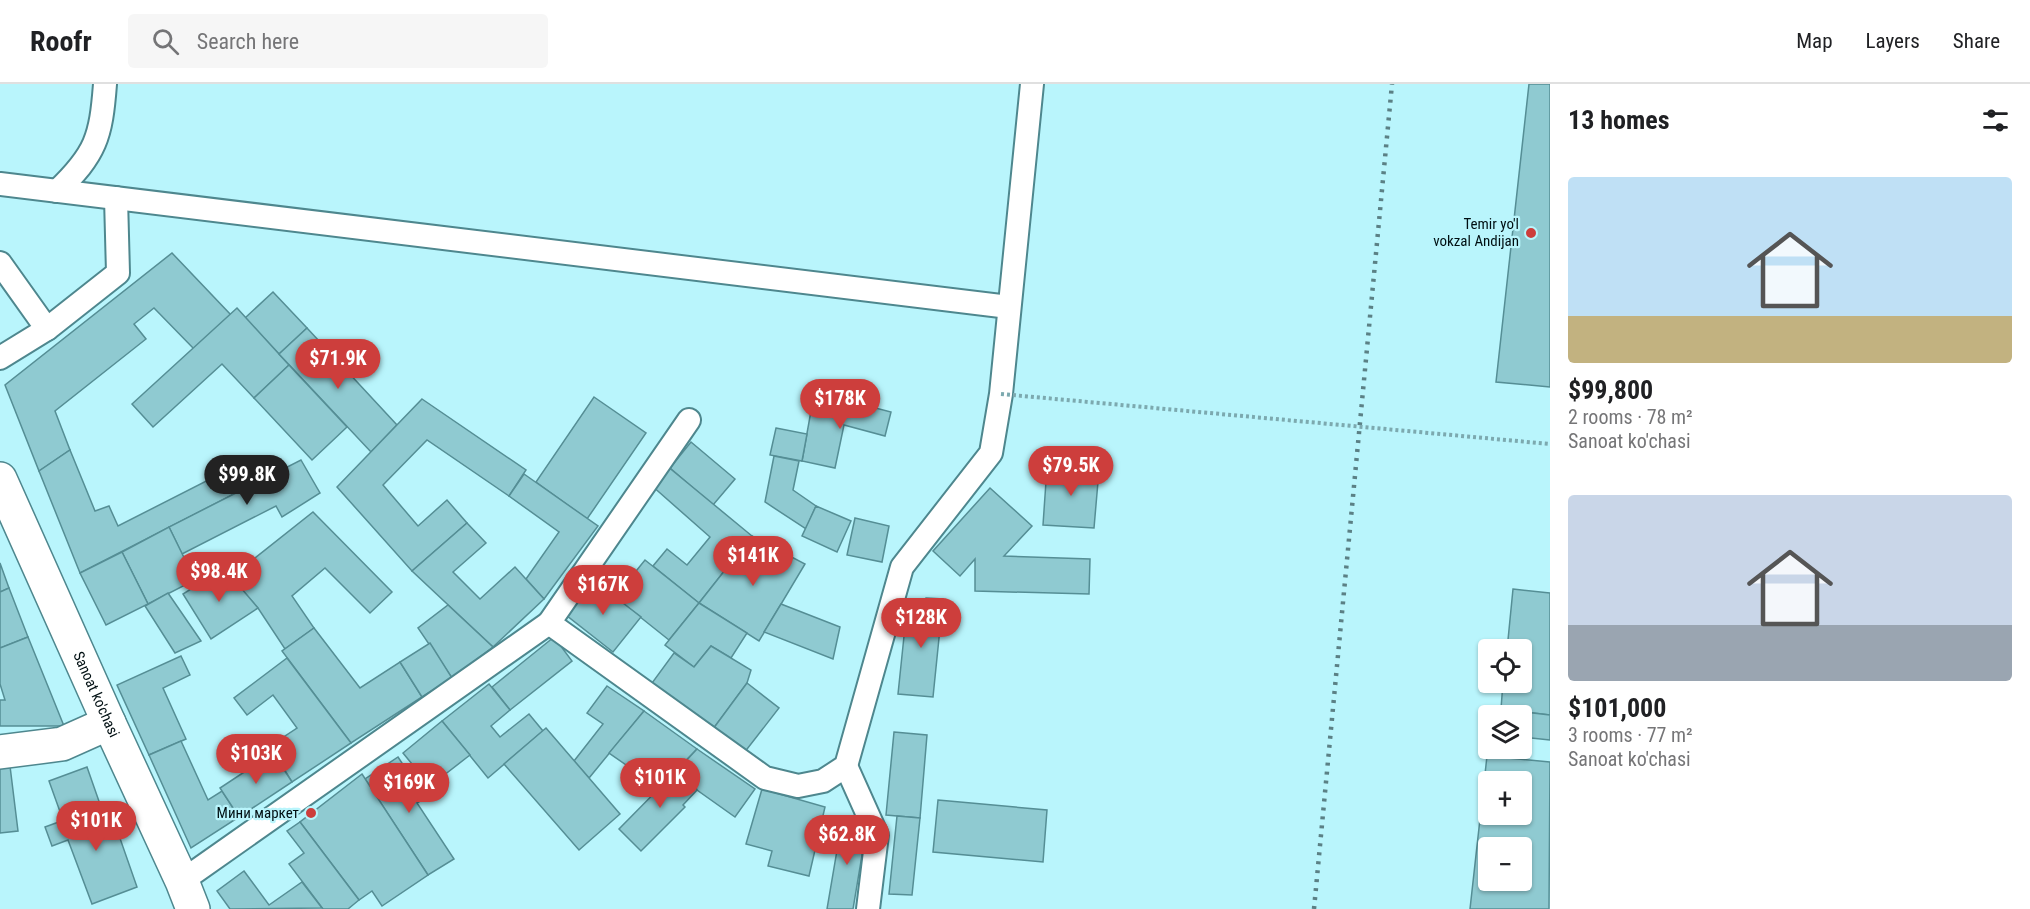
<!DOCTYPE html>
<meta charset="utf-8">
<style>
body{margin:0;font-family:"Roboto Condensed",sans-serif;background:#f6f6f6;color:#202124;height:100vh;display:flex;flex-direction:column;font-size:22px;white-space:nowrap}
*{box-sizing:border-box;margin:0}
p{font-size:20px;color:#757577}
.icon{flex:none;width:33px;height:33px;fill:none;stroke:currentColor;stroke-width:2;stroke-linecap:round;stroke-linejoin:round}
.map{position:relative;flex:1;overflow:hidden}
.drawer{display:flex;flex-direction:column;background:#fff;width:480px}
.drawer>*{flex:none}
.tools{position:absolute;left:1478px;top:555px;display:grid;gap:12px}
.tools a{display:grid;place-items:center;width:54px;height:54px;border-radius:6px;background:#fff;box-shadow:0 2px 4px #0004;font-size:30px}
.price{position:absolute;translate:-50% -51px;padding:0 14px;border-radius:21px;background:#cd3e3c;color:#fff;font-size:20px;line-height:39px;filter:drop-shadow(0 2px 3px #0008)}
.price::after{content:'';position:absolute;left:50%;top:36px;width:18px;height:14px;margin-left:-9px;background:inherit;clip-path:polygon(0 0,100% 0,50% 100%)}
.price.current{background:#222;color:#fff}
ul{padding:0;list-style:none}
li{display:grid;align-content:center;gap:12px;height:318px;padding:0 18px}
li span{display:grid;place-items:center;height:186px;border-radius:6px;color:#555}
li>.icon{margin-inline-start:auto}
span .icon{width:108px;height:108px;fill:#fffc;stroke-width:1}
li b{font-size:26px}
h2{display:flex;justify-content:space-between;align-items:center;height:72px;padding:0 18px;font-size:26px}
header{display:flex;align-items:center;gap:36px;box-sizing:border-box;height:84px;padding:0 30px;background:#fff;border-bottom:2px solid #e0e0e0}
header strong{font-size:28px}
nav{display:flex;gap:33px;margin-inline-start:auto;font-size:21px}
.search{width:420px;height:54px;background:#f6f6f6;display:flex;align-items:center;gap:15px;box-sizing:border-box;padding:0 21px;border-radius:6px;color:#757577;font-size:22px}
main{display:flex;flex:1;min-height:0}
.map>svg:first-child{display:block}
.building{fill:#8fcad1;stroke:#558e95;stroke-width:1.5;fill-rule:evenodd}
.lines{fill:none;stroke-linecap:round;stroke-linejoin:round}
.service-casing{stroke:#4e878e;stroke-width:26}
.minor-casing{stroke:#4e878e;stroke-width:36}
.service{stroke:#fff;stroke-width:22}
.minor{stroke:#fff;stroke-width:33}
.rail{stroke:#5b8085;stroke-width:4.5;stroke-dasharray:3 6;stroke-linecap:butt}
.path-bridge{stroke:#7ca9af;stroke-width:4;stroke-dasharray:3 3;stroke-linecap:butt}
.poi-dot{fill:#cd3e3c;stroke:#b9f5fc;stroke-width:2}
.labels{text-anchor:middle;dominant-baseline:central;stroke-width:4.5;stroke-linejoin:round;paint-order:stroke}
.poi-label{font-size:15px;fill:#000f12;stroke:#b9f5fc;text-anchor:end}
.street-label{font-size:15px;fill:#000f12;stroke:#b9f5fc}
</style>
<header>
<strong>Roofr</strong>
<div class="search"><svg class="icon" aria-label="search" viewBox="0 0 24 24"><circle cx="10" cy="10" r="6"/><path d="M15 15l6 6"/></svg>Search here</div>
<nav><a>Map</a><a>Layers</a><a>Share</a></nav>
</header>
<main>
<div class="map">
<svg width="1550" height="825" viewBox="0 0 1550 825">
<rect width="100%" height="100%" fill="#b9f5fc"/>
<g class="building">
<path d="M 1529,0 L 1550,0 L 1550,303 L 1496,298 Z"/>
<path d="M 172,169 L 231,231 L 194,265 L 154,224 L 134,240 L 146,255 L 55,327 L 70,366 L 39,387 L 5,301 Z"/>
<path d="M 273,208 L 307,244 L 279,270 L 245,234 Z"/>
<path d="M 237,224 L 289,281 L 254,314 L 222,280 L 153,343 L 132,320 Z"/>
<path d="M 307,244 L 397,341 L 371,368 L 279,270 Z"/>
<path d="M 289,281 L 347,343 L 312,376 L 254,314 Z"/>
<path d="M 594,313 L 646,349 L 587,435 L 536,398 Z"/>
<path d="M 422,315 L 526,386 L 509,412 L 427,356 L 383,401 L 418,442 L 447,416 L 467,439 L 412,487 L 337,403 Z"/>
<path d="M 841,315 L 891,328 L 885,352 L 844,341 L 835,384 L 802,377 L 811,327 L 837,332 Z"/>
<path d="M 776,344 L 807,350 L 802,377 L 770,371 Z"/>
<path d="M 691,358 L 735,395 L 713,421 L 670,384 Z"/>
<path d="M 70,366 L 95,427 L 109,422 L 118,442 L 222,389 L 232,411 L 80,489 L 39,387 Z"/>
<path d="M 774,372 L 799,377 L 793,406 L 816,422 L 806,445 L 765,418 Z"/>
<path d="M 301,376 L 320,409 L 282,433 L 276,422 L 182,470 L 169,443 Z"/>
<path d="M 667,382 L 752,452 L 699,519 L 653,482 L 667,465 L 687,481 L 710,453 L 651,401 Z"/>
<path d="M 1047,383 L 1099,386 L 1094,444 L 1043,441 Z"/>
<path d="M 524,390 L 598,442 L 544,515 L 526,495 L 559,448 L 509,412 Z"/>
<path d="M 990,404 L 1032,442 L 1004,472 L 1090,475 L 1089,510 L 975,507 L 975,475 L 960,492 L 933,467 Z"/>
<path d="M 816,422 L 851,437 L 837,468 L 802,452 Z"/>
<path d="M 313,428 L 392,508 L 370,529 L 325,484 L 292,512 L 314,544 L 285,565 L 258,524 L 231,493 Z"/>
<path d="M 855,434 L 889,442 L 882,478 L 847,471 Z"/>
<path d="M 467,439 L 486,459 L 453,488 L 480,515 L 515,483 L 544,515 L 493,563 L 412,487 Z"/>
<path d="M 169,443 L 195,496 L 148,520 L 122,468 Z"/>
<path d="M 752,452 L 805,480 L 759,557 L 699,519 Z"/>
<path d="M 122,468 L 148,520 L 106,541 L 80,489 Z"/>
<path d="M 645,476 L 699,519 L 669,556 L 615,513 Z"/>
<path d="M 0,479 L 9,504 L 0,508 Z"/>
<path d="M 224,484 L 258,524 L 211,555 L 183,510 Z"/>
<path d="M 593,496 L 641,533 L 613,568 L 566,531 Z"/>
<path d="M 9,504 L 28,553 L 0,564 L 0,508 Z"/>
<path d="M 1513,505 L 1550,509 L 1550,631 L 1501,625 L 1503,598 L 1521,598 L 1521,566 L 1507,566 Z"/>
<path d="M 168,509 L 201,557 L 175,569 L 145,522 Z"/>
<path d="M 926,514 L 943,515 L 933,613 L 898,610 L 906,533 Z"/>
<path d="M 699,519 L 747,549 L 731,574 L 711,562 L 694,583 L 665,561 Z"/>
<path d="M 781,520 L 840,543 L 833,575 L 764,548 Z"/>
<path d="M 448,521 L 493,563 L 452,594 L 418,544 Z"/>
<path d="M 314,544 L 360,604 L 400,578 L 422,613 L 351,659 L 282,567 Z"/>
<path d="M 28,553 L 64,642 L 0,642 L 0,616 L 5,616 L 0,600 L 0,564 Z"/>
<path d="M 554,553 L 572,577 L 510,626 L 492,603 Z"/>
<path d="M 430,559 L 452,594 L 422,613 L 400,578 Z"/>
<path d="M 711,562 L 751,586 L 747,599 L 713,645 L 652,599 L 674,569 L 694,583 Z"/>
<path d="M 181,572 L 190,591 L 163,604 L 186,655 L 149,671 L 117,601 Z"/>
<path d="M 287,574 L 351,659 L 292,698 L 270,662 L 297,644 L 273,611 L 247,631 L 234,614 Z"/>
<path d="M 747,599 L 779,624 L 744,669 L 713,645 Z"/>
<path d="M 489,600 L 510,626 L 491,642 L 500,653 L 529,630 L 543,647 L 488,694 L 442,637 Z"/>
<path d="M 607,602 L 644,627 L 589,694 L 574,677 L 603,640 L 587,629 Z"/>
<path d="M 1491,624 L 1550,631 L 1550,656 L 1521,653 L 1521,657 L 1521,632 L 1491,632 Z"/>
<path d="M 644,627 L 697,665 L 659,704 L 609,669 Z"/>
<path d="M 442,637 L 470,671 L 430,702 L 403,669 Z"/>
<path d="M 546,644 L 620,730 L 579,766 L 504,680 Z"/>
<path d="M 894,648 L 927,651 L 920,734 L 886,731 Z"/>
<path d="M 181,657 L 208,716 L 222,707 L 239,733 L 191,764 L 149,671 Z"/>
<path d="M 1488,657 L 1488,664 L 1520,664 L 1519,675 L 1487,672 Z"/>
<path d="M 697,665 L 755,705 L 735,733 L 697,706 L 685,678 Z"/>
<path d="M 273,669 L 292,698 L 239,733 L 220,704 Z"/>
<path d="M 1487,672 L 1550,678 L 1549,825 L 1470,825 ZM 1488,698 L 1521,698 L 1521,730 L 1488,730 ZM 1488,764 L 1521,764 L 1521,796 L 1488,796 Z"/>
<path d="M 398,673 L 425,714 L 417,719 L 454,775 L 428,791 L 365,695 Z"/>
<path d="M 685,678 L 697,706 L 683,721 L 685,723 L 641,767 L 619,745 Z"/>
<path d="M 10,682 L 18,747 L 0,749 L 0,683 Z"/>
<path d="M 87,683 L 101,723 L 63,736 L 49,697 Z"/>
<path d="M 362,690 L 428,791 L 382,822 L 372,807 L 359,816 L 300,738 Z"/>
<path d="M 762,705 L 825,723 L 809,792 L 768,782 L 772,767 L 746,760 Z"/>
<path d="M 938,716 L 1047,726 L 1043,778 L 933,768 Z"/>
<path d="M 108,720 L 137,803 L 92,820 L 68,756 L 52,762 L 45,743 Z"/>
<path d="M 897,732 L 920,734 L 912,811 L 889,810 Z"/>
<path d="M 842,737 L 867,741 L 853,825 L 827,825 Z"/>
<path d="M 300,738 L 359,816 L 348,825 L 323,825 L 289,780 L 304,769 L 287,747 Z"/>
<path d="M 244,787 L 269,821 L 302,798 L 322,824 L 230,825 L 217,807 Z"/>
</g>
<g class="lines">
<g class="service-casing">
<g id="service">
<path d="M 0,100 L 1009,223"/>
<path d="M 57,107 C 96,70 101,53 105,0"/>
<path d="M 0,179 L 47,245 L 0,274"/>
<path d="M 47,245 L 118,189 L 116,114"/>
<path d="M 549,539 L 689,336"/>
<path d="M 846,682 L 877,751 L 868,825"/>
<path d="M 182,797 L 549,539 L 765,694 L 798,702 L 823,697 L 846,682 L 902,483 L 991,369 L 1001,310 L 1032,0"/>
</g>
</g>
<g class="minor-casing">
<g id="minor">
<path id="s1" d="M 0,395 L 109,639 L 182,797 L 193,825"/>
<path d="M 0,668 L 62,660 L 109,639"/>
</g>
</g>
<use href="#service" class="service"/>
<use href="#minor" class="minor"/>
<path class="rail" d="M 1314,825 L 1392,0"/>
<path class="path-bridge" d="M 1001,310 L 1550,360"/>
</g>
<g class="poi-dot">
<circle cx="1531" cy="149" r="6"/>
<circle cx="311" cy="729" r="6"/>
</g>
<g class="labels">
<g class="poi-label">
<text x="1519" y="140">Temir yo'l<tspan x="1519" dy="17">vokzal Andijan</tspan></text>
<text x="299" y="729">Мини маркет</text>
</g>
<g class="street-label">
<text stroke="none"><textPath href="#s1" startOffset="236">Sanoat ko'chasi</textPath></text>
</g>
</g>
</svg>
<div class="tools">
<a><svg class="icon" aria-label="locate" viewBox="0 0 24 24"><circle cx="12" cy="12" r="6"/><path d="M12 2v4M12 18v4M2 12h4M18 12h4"/></svg></a>
<a><svg class="icon" aria-label="layers" viewBox="0 0 24 24"><path d="M12 4l9 5-9 5-9-5zM3 14l9 5 9-5"/></svg></a>
<a>+</a>
<a>−</a>
</div>
<b class="price" style="left:338px;top:306px">$71.9K</b>
<b class="price" style="left:840px;top:346px">$178K</b>
<b class="price" style="left:1071px;top:413px">$79.5K</b>
<b class="price current" style="left:247px;top:422px">$99.8K</b>
<b class="price" style="left:753px;top:503px">$141K</b>
<b class="price" style="left:219px;top:519px">$98.4K</b>
<b class="price" style="left:603px;top:532px">$167K</b>
<b class="price" style="left:921px;top:565px">$128K</b>
<b class="price" style="left:256px;top:701px">$103K</b>
<b class="price" style="left:660px;top:725px">$101K</b>
<b class="price" style="left:409px;top:730px">$169K</b>
<b class="price" style="left:96px;top:768px">$101K</b>
<b class="price" style="left:847px;top:782px">$62.8K</b>
</div>
<section class="drawer">
<h2>13 homes<svg class="icon" aria-label="filters" viewBox="0 0 24 24"><path d="M4 7h16M4 17h16"/><circle cx="9" cy="7" r="2"/><circle cx="15" cy="17" r="2"/></svg></h2>
<ul>
<li><span style="background:linear-gradient(#bfe0f5 75%,#c2b280 0)"><svg class="icon" aria-label="home" viewBox="0 0 24 24"><path d="M3 11l9-7 9 7M6 9v11h12V9"/></svg></span><div><b>$99,800</b><p>2 rooms · 78 m²</p><p>Sanoat ko'chasi</p></div></li>
<li><span style="background:linear-gradient(#c9d6e8 70%,#9aa5b1 0)"><svg class="icon" aria-label="home" viewBox="0 0 24 24"><path d="M3 11l9-7 9 7M6 9v11h12V9"/></svg></span><div><b>$101,000</b><p>3 rooms · 77 m²</p><p>Sanoat ko'chasi</p></div></li>
</ul>
</section>
</main>
